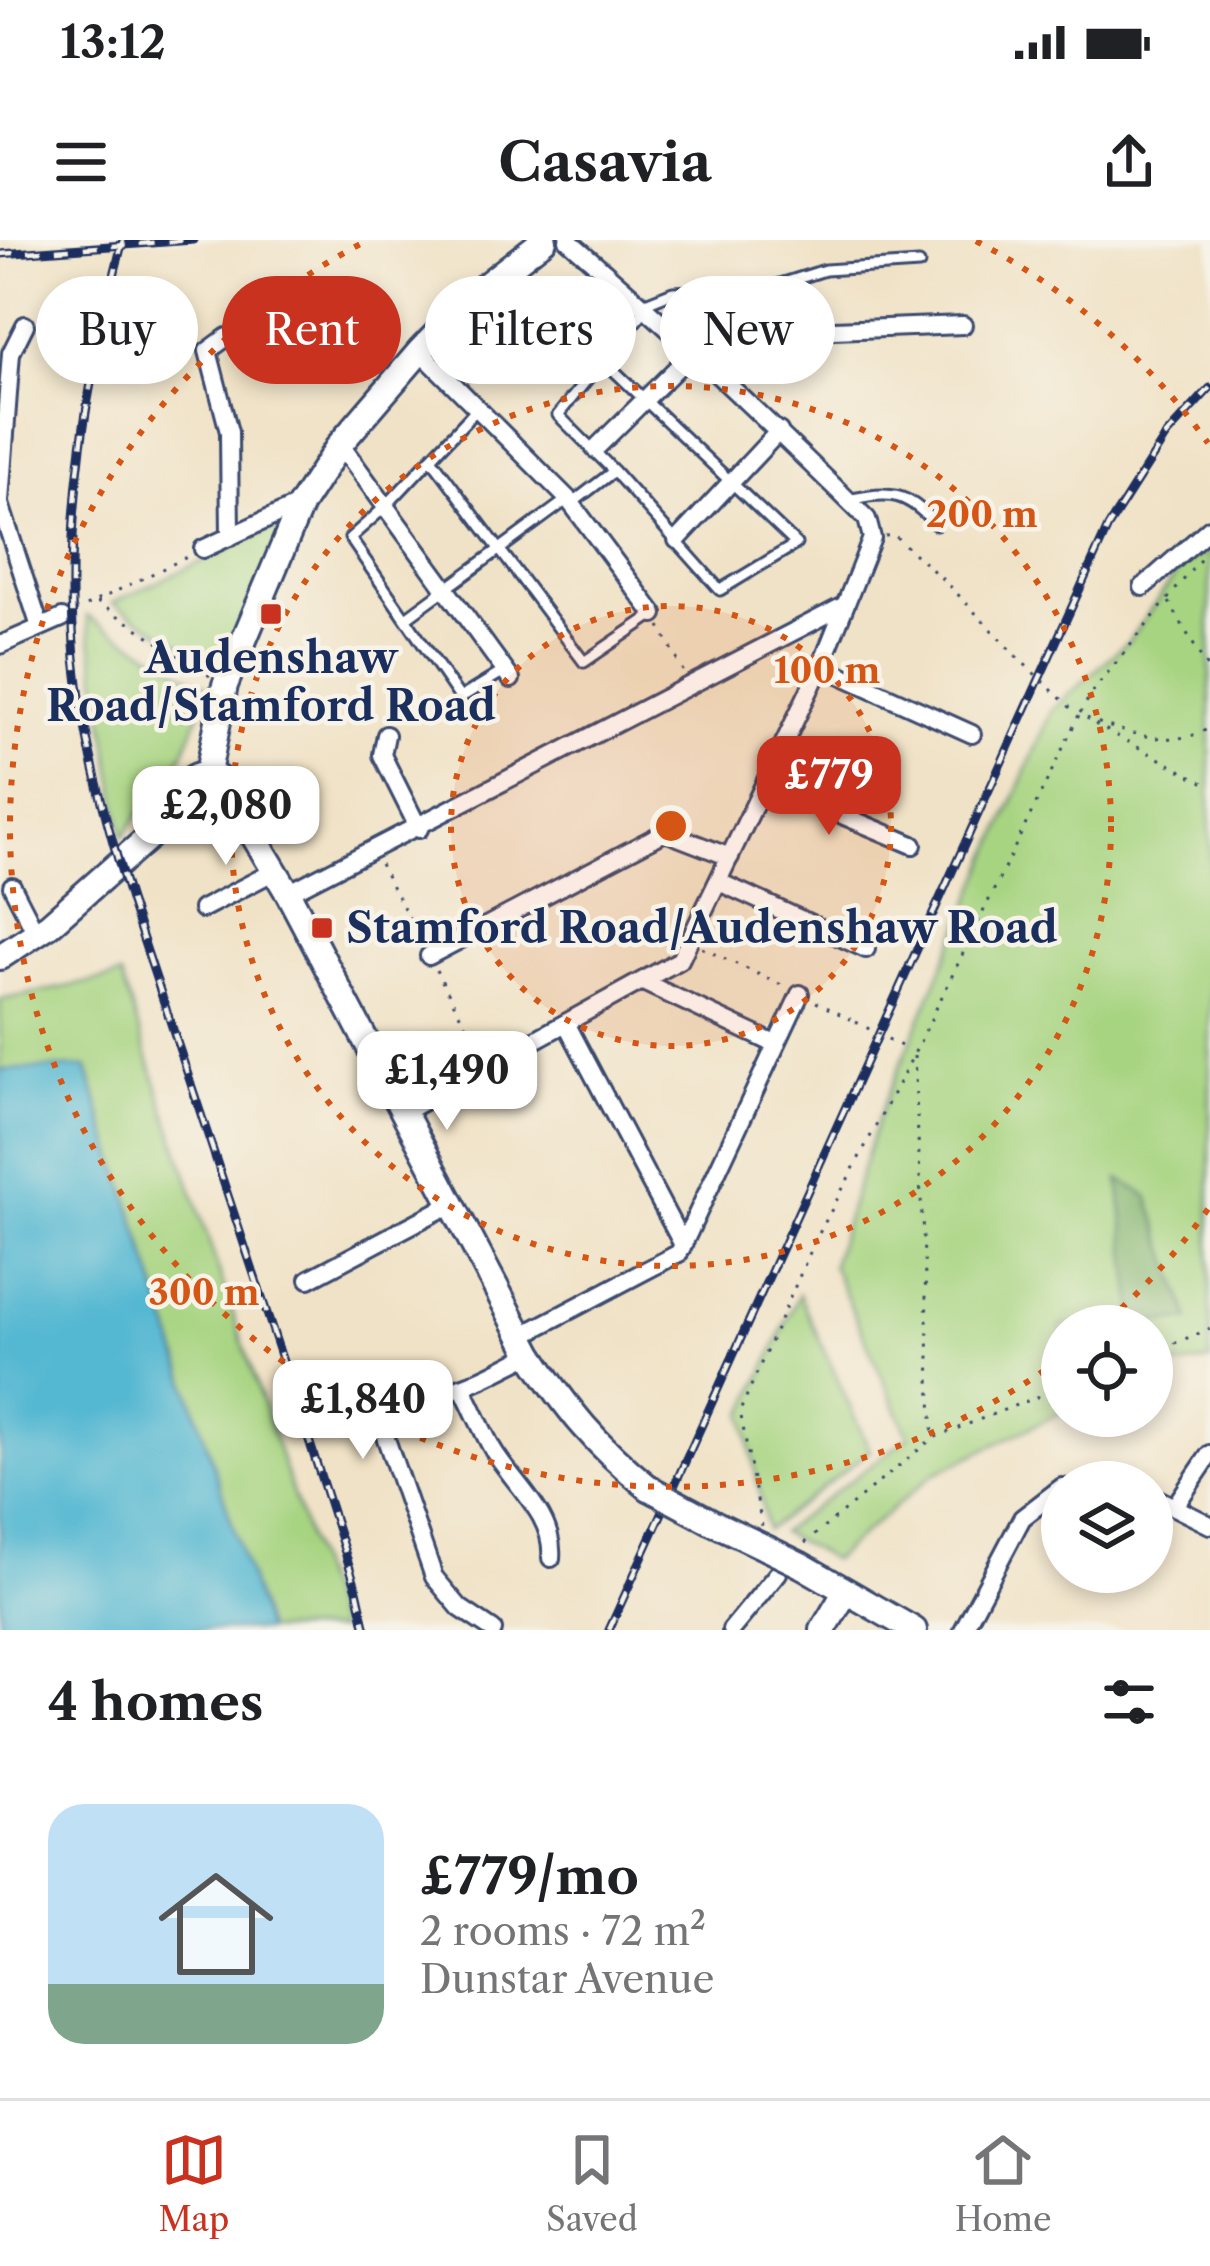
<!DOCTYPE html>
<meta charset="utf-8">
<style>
body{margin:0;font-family:"Libre Caslon Text",serif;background:#f6f6f6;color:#202124;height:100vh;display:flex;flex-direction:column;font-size:45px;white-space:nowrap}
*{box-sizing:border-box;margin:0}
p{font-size:39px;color:#757577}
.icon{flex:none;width:66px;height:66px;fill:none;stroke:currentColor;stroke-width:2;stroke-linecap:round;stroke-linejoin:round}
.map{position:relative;height:1390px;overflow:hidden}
.side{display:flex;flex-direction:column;background:#fff;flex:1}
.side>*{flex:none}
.top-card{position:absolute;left:36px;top:36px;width:1140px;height:108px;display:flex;gap:24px}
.fabs{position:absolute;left:1041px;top:1065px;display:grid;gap:24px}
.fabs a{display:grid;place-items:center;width:132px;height:132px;border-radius:50%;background:#fff;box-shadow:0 6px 18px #0003;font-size:60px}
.price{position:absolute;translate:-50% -102px;padding:0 27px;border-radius:24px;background:#fff;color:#222;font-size:39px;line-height:78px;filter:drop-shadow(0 3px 6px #0008)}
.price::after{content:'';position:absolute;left:50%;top:72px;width:36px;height:27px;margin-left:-18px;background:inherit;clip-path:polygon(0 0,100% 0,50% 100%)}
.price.selected{background:#c8321e;color:#fff}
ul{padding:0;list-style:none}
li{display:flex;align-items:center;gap:36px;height:300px;padding:0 48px}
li+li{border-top:3px solid #e0e0e0}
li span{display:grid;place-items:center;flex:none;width:336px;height:240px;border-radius:36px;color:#555}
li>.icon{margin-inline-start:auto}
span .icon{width:144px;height:144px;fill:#fffc;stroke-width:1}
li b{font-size:51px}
h2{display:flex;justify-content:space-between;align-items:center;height:144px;padding:0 48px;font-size:51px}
.tag{padding:0 42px;border-radius:54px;background:#fff;box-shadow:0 6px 18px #0003;font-size:42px;line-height:108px}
.tag.selected{background:#c8321e;color:#fff}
.status{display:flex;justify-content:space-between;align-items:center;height:84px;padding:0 60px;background:#fff;direction:ltr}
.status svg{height:33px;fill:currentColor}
header{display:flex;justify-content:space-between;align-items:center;height:156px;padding:0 48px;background:#fff;font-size:54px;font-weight:800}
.tabs{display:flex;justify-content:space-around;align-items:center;height:168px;border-top:3px solid #e0e0e0;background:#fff;font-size:33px;color:#757577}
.tabs a{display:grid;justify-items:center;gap:6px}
.tabs .selected{color:#c8321e}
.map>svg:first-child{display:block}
.green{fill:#a7d481;stroke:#618270;stroke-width:3}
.forest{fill:#85b66f;stroke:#507266;stroke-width:3}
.water{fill:#54b8d2;stroke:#387498;stroke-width:3}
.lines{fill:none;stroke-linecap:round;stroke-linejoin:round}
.lane-casing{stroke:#3b4a6e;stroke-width:15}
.street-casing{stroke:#3b4a6e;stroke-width:22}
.secondary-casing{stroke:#3b4a6e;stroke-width:30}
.path{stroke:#3b4a6e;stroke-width:3;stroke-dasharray:3 9;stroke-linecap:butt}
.lane{stroke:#fff;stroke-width:9}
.street{stroke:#fff;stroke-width:16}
.secondary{stroke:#fff;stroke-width:24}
.rail-casing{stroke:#1b2f5e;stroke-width:9}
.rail{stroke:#f7f3e8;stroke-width:4.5;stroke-dasharray:14;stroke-linecap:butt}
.secondary-bridge-casing{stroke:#3b4a6e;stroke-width:30;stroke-linecap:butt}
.path-bridge{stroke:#3b4a6e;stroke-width:3;stroke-dasharray:3 9;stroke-linecap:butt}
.secondary-bridge{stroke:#fff;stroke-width:24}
.ring{fill:none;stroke:#d45514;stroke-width:6;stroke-dasharray:6 12}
.poi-dot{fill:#c8321e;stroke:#f7f3e8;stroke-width:4.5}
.labels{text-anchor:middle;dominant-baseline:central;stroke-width:9;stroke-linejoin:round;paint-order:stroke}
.poi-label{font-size:42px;font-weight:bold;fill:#1b2f5e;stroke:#f7f3e8}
.centre{fill:#d45514;stroke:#f7f3e8;stroke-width:6}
.ring-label{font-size:36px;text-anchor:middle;font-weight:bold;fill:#d45514;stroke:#f7f3e8;stroke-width:9;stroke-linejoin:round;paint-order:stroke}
</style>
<div class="status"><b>13:12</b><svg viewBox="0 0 49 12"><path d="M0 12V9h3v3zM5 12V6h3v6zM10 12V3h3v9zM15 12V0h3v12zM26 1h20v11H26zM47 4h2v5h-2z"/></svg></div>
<header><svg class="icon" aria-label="menu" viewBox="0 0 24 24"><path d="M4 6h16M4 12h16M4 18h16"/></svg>Casavia<svg class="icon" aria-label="share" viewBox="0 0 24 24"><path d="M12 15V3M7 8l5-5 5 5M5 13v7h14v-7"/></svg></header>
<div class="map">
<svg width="1210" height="1390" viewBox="0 0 1210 1390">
<rect width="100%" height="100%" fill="#f7f3e8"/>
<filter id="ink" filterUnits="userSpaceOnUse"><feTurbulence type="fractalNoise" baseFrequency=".00833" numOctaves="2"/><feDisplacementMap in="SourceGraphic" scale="24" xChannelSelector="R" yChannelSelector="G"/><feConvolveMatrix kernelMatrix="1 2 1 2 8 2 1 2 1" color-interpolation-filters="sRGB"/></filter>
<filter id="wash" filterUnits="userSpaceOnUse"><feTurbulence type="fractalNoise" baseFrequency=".004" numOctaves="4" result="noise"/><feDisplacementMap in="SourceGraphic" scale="48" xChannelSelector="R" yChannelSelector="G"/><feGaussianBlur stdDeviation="2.7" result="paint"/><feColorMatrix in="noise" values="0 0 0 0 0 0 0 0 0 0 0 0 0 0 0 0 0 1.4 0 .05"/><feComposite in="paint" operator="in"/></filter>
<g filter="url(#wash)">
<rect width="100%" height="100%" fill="#f0e2c6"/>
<g class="green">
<path d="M 285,283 L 221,428 L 112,363 Z"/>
<path d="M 1210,311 L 1210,1121 L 1152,1131 L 1152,1086 L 1062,1086 L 1062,1172 L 932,1235 L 832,1320 L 781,1292 L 909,1197 L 832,1025 L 878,878 L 1052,470 L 1129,400 L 1182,326 Z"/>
<path d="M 87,376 L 210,448 L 183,514 L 123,597 Z"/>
<path d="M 121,736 L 338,1390 L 266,1390 L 87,828 L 0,830 L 0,760 Z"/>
<path d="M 799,1054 L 870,1211 L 767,1290 L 744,1175 Z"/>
</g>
<path class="forest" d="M 1119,939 L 1148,956 L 1190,1080 L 1135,1083 Z"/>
<path class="water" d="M 86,827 L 266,1390 L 0,1390 L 0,830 Z"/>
</g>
<g filter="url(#ink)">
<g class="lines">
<g class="lane-casing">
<g id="lane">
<path d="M 643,64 L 673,52 L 771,47 L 825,30 L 919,24"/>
<path d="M 603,120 L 646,69"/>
<path d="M 477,169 L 385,267 L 350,298 L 460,458 L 504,431"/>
<path d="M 431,218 L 584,422 L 654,374"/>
<path d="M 848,260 C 891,251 906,251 936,285"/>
<path d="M 571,264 L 614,231 L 720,350 L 796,304 L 603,120 L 558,175 L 614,231"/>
<path d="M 406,378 L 568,259"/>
</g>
</g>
<g class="street-casing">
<g id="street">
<path d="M 678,96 L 963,85"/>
<path d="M 420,111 L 568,259 L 654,374"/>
<path d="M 340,204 L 511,439"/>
<path d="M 595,209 L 694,111"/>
<path d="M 0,261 L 11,113 L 25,85"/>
<path d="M 0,264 L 40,387"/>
<path d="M 230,297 L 229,192 L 208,111 L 227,97 L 256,100"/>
<path d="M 677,300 L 779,191"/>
<path d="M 203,309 L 300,264"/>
<path d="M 1143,347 L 1210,288"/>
<path d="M 0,405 L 62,378"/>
<path d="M 821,426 L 972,494"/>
<path d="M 386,495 L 382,515 L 419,589"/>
<path d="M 766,543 L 913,605"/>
<path d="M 719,642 L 866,709"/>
<path d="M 12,646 L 36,693"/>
<path d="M 288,653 L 845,365"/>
<path d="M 202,669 L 273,632"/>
<path d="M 429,716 L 665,592 L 730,617"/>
<path d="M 643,742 L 775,804"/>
<path d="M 566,783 L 683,1005"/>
<path d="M 402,873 L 680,720 L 821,426 L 872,298 L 867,279 C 770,183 672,89 568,0"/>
<path d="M 309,1039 L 451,964"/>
<path d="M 521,1096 L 679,1013 L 800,754"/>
<path d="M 462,1147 C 472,1167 481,1188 492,1208 C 512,1243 555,1275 551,1318"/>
<path d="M 1104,1242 L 1120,1242"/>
<path d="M 1152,1256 L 1210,1285"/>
<path d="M 1175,1266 L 1210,1214"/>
<path d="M 493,1390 L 460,1368 L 434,1337 L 385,1196 C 400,1161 429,1158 461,1147 C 485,1139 508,1125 531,1114"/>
<path d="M 731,1390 L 778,1333"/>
<path d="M 963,1390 L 1022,1278 L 1062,1247"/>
</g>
</g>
<g class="secondary-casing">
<g id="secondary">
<path d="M 208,533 L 225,445 L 301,264 L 340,204 L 420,111 L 477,52 L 544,0"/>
<path d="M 184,566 C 212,601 252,551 208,533"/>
<path d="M 225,568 L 252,593 L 288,653 L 531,1114 C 568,1171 596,1205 649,1248"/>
<path d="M 0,717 L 49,685 L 184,566 C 181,547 187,536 208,533"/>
<path d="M 714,1283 L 766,1308"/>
<path d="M 801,1325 L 914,1390"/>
<path d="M 823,1390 L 845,1353"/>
</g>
</g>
<g class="path">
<path d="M 885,296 L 894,295 L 949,345 L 1016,416"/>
<path d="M 97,362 L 210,436"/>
<path d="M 1169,362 L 1210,433"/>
<path d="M 75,371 L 191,315"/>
<path d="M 660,386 L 683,431"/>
<path d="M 1080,473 L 1093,451 L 1203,316"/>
<path d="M 1095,484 L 1210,546"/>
<path d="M 380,624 L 421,700"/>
<path d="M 702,708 L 786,747"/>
<path d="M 436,730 L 480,811"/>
<path d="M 816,762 L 856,782"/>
<path d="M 914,816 L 933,1198"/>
<path d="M 1152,1112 L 1210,1089"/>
<path d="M 762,1286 L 740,1171 L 815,1001 L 914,814 L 1079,475 C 1115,490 1175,512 1210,487"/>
<path d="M 805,1303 L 933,1198 L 1062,1147"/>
</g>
<use href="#lane" class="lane"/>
<use href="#street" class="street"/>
<use href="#secondary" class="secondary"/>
<g class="rail-casing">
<g id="rail">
<path d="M 123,0 C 87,137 63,276 75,418 C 83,501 106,581 130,660 L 308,1197 L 357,1350 L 366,1390"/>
<path d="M 0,14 L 193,0"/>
<path d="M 609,1390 L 1108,287 L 1166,196 L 1210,148"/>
</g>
</g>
<use href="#rail" class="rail"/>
<g class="secondary-bridge-casing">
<g id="secondary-bridge">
<path d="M 649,1248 L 714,1283"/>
<path d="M 766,1308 L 801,1325"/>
</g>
</g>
<g class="path-bridge">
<path d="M 1016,416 L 1072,469"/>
<path d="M 856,782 L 903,807"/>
</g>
<use href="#secondary-bridge" class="secondary-bridge"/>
</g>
</g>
<circle cx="671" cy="586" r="220" fill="#d45514" fill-opacity=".12"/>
<g class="ring">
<circle cx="671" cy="586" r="220"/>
<circle cx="671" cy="586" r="440"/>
<path d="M1208 969A660 660 0 0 1 1104 1084M1059 1120A660 660 0 1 1 366 1M976 1A660 660 0 0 1 1208 203"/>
</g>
<g class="poi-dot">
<rect x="259" y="362" width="24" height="24" rx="6"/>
<rect x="310" y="676" width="24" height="24" rx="6"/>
</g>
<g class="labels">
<g class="poi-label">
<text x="271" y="418">Audenshaw<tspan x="271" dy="48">Road/Stamford Road</tspan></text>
<text x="346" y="688" text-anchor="start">Stamford Road/Audenshaw Road</text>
</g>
</g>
<circle cx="671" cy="586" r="18" class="centre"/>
<g class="ring-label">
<text x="982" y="287">200 m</text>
<text x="827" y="443">100 m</text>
<text x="204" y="1065">300 m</text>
</g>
</svg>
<div class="fabs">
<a><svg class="icon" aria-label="locate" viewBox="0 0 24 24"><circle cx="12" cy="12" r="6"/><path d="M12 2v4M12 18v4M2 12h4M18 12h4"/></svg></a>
<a><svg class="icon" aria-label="layers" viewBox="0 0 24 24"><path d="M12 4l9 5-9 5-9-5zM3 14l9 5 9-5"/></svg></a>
</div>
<b class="price selected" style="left:829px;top:598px">£779</b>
<b class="price" style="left:226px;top:628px">£2,080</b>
<b class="price" style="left:447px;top:893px">£1,490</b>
<b class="price" style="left:363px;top:1222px">£1,840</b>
<div class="top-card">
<a class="tag">Buy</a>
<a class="tag selected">Rent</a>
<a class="tag">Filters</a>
<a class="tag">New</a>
</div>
</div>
<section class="side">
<h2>4 homes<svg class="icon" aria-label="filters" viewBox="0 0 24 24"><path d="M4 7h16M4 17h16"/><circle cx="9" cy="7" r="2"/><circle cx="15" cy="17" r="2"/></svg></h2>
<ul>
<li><span style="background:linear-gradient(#bfe0f5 75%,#7fa58c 0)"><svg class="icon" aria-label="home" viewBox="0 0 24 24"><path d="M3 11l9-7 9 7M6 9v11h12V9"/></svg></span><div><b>£779/mo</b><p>2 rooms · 72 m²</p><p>Dunstar Avenue</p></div></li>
</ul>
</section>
<nav class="tabs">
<a class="selected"><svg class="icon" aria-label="map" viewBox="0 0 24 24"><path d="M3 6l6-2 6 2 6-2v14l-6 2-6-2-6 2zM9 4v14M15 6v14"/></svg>Map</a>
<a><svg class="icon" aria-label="saved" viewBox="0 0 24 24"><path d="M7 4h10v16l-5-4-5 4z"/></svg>Saved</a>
<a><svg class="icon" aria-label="home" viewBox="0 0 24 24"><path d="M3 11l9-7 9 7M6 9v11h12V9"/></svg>Home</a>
</nav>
